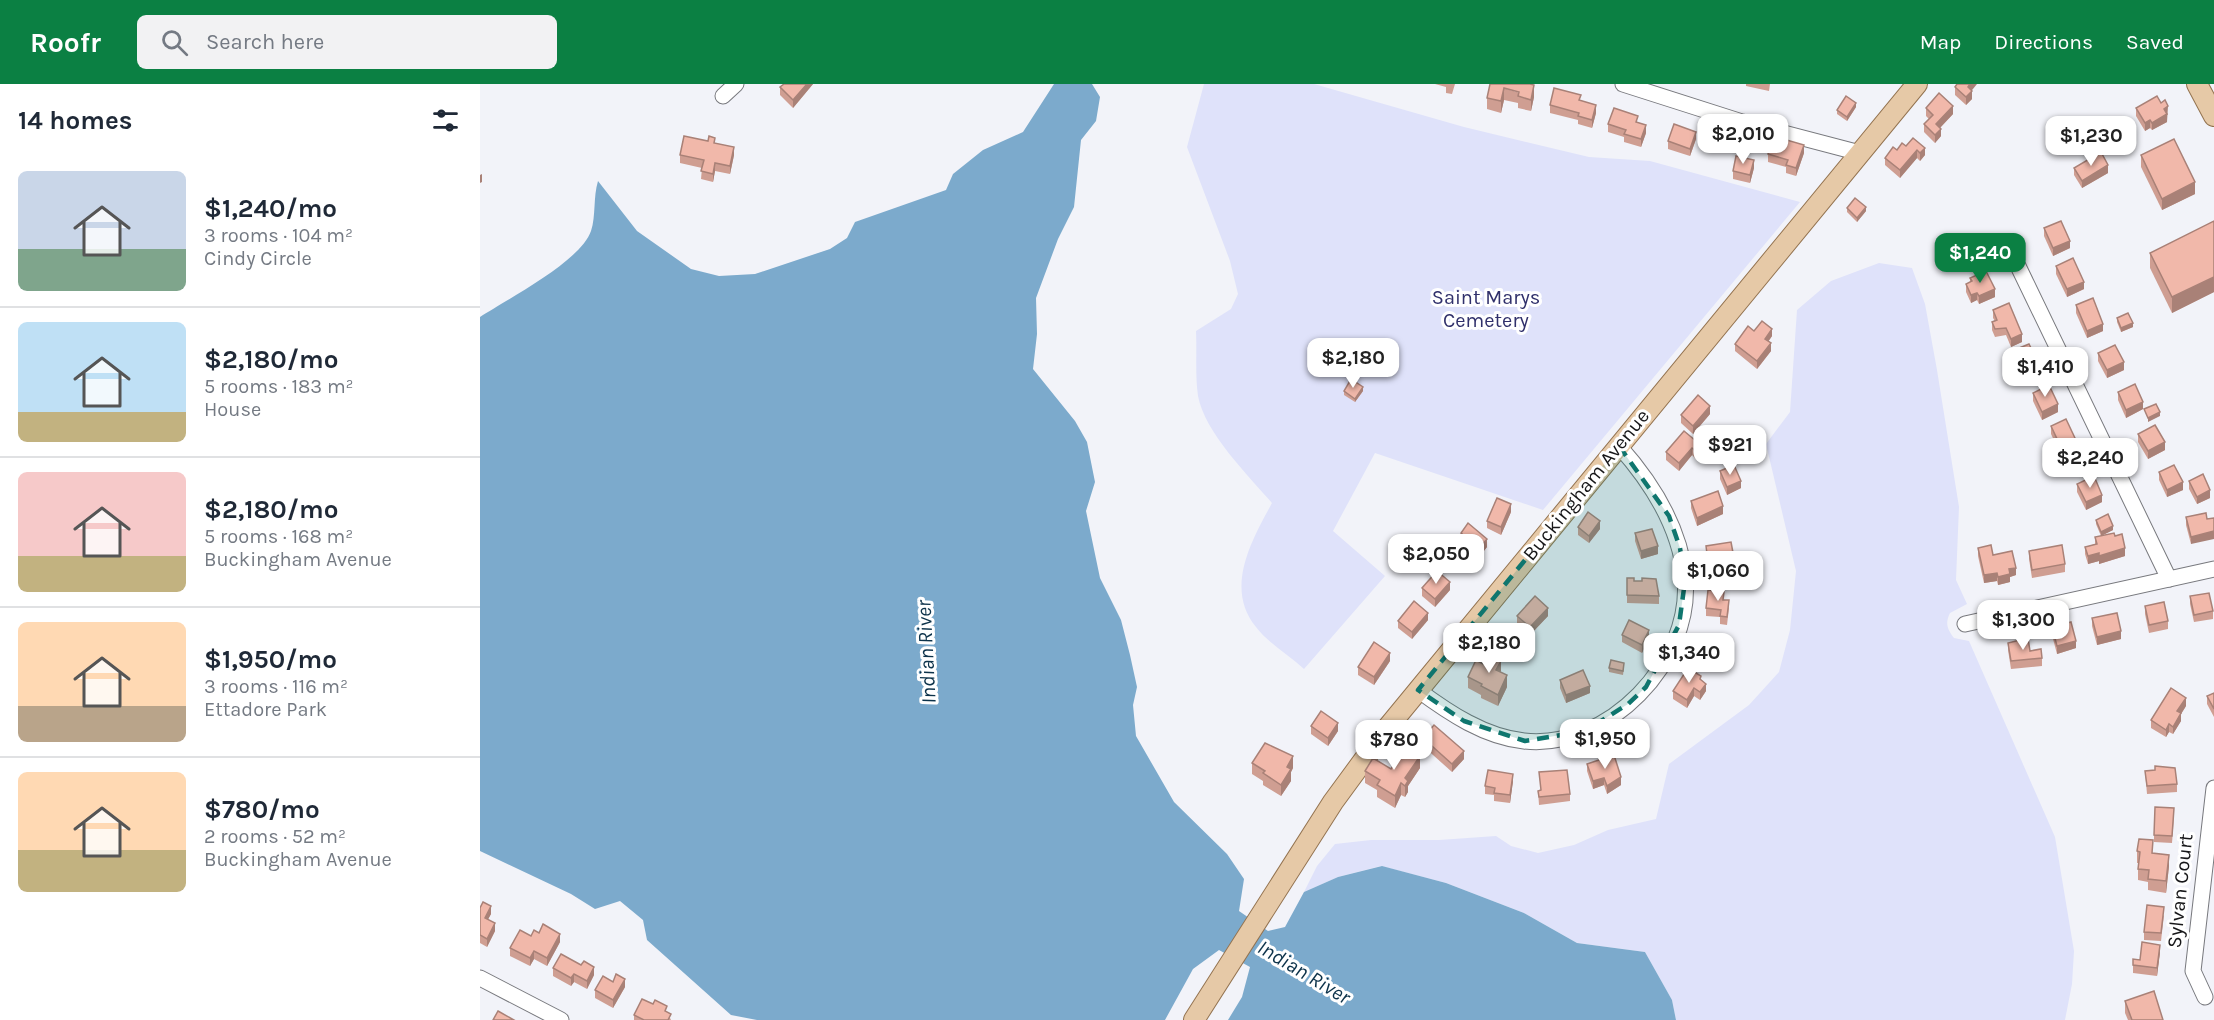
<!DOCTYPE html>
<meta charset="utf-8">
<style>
body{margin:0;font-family:Karla,sans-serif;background:#f2f2f3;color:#1f2937;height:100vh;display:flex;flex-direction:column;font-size:22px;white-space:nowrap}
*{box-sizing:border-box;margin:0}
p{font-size:20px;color:#747a83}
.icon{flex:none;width:33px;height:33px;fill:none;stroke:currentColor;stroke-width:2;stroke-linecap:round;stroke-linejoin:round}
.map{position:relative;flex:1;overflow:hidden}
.drawer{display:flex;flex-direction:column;background:#fff;width:480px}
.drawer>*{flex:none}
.price{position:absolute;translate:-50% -51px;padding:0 14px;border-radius:12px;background:#fff;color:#222;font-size:20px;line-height:39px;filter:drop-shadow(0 2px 3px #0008)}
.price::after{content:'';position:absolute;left:50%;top:36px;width:18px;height:14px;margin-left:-9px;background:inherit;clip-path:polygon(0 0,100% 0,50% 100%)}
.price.selected{background:#0b8043;color:#fff}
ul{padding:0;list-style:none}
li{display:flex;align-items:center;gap:18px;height:150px;padding:0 18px}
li+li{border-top:2px solid #e0e1e3}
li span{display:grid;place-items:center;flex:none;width:168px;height:120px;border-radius:9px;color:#555}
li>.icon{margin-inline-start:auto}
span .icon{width:72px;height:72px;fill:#fffc;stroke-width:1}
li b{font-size:26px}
h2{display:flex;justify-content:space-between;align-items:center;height:72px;padding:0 18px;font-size:26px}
header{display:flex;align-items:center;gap:36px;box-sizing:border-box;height:84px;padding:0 30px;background:#0b8043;color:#fff}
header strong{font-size:28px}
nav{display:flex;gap:33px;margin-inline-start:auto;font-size:21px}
.search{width:420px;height:54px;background:#f2f2f3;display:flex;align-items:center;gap:15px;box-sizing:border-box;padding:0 21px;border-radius:9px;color:#747a83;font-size:22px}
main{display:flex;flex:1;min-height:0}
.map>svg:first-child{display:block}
.green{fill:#dfe2fa}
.water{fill:#7caacc}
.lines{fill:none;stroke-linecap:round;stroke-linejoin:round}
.minor-casing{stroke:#78797e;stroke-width:17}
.major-casing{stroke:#937350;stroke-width:22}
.minor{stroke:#fff;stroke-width:15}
.major{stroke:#e6c9a7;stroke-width:20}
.wall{fill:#cf9e92}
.shaded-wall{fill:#a98177}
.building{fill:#f1b8aa;stroke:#a98177;stroke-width:1.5}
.marked{fill:#0f766e;fill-opacity:0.2;stroke:#0f766e;stroke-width:4.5;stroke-dasharray:12 8;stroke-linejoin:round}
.labels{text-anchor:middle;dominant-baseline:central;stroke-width:6;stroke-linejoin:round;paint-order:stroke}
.park-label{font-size:20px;fill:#30306b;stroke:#fff}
.street-label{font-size:20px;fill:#171719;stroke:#fff}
.water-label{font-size:21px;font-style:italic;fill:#0c324a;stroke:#fff}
</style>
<header>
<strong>Roofr</strong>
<div class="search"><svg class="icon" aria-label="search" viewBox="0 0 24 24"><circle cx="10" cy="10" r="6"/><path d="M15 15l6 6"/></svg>Search here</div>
<nav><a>Map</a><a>Directions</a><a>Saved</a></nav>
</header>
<main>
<section class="drawer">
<h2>14 homes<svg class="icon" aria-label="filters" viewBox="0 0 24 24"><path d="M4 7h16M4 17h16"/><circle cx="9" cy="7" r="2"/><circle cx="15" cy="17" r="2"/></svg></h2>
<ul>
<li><span style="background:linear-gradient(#c9d6e8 65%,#7fa58c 0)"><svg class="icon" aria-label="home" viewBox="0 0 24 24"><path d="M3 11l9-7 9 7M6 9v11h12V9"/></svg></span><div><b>$1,240/mo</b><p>3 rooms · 104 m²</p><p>Cindy Circle</p></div></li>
<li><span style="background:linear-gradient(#bfe0f5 75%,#c2b280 0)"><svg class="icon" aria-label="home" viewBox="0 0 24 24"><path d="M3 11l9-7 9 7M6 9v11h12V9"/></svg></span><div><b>$2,180/mo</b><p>5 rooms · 183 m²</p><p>House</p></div></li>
<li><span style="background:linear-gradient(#f6c9c9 70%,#c2b280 0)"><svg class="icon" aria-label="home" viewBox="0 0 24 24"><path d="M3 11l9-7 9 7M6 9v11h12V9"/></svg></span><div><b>$2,180/mo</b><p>5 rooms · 168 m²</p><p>Buckingham Avenue</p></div></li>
<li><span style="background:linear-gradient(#ffd9b3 70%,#b9a48a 0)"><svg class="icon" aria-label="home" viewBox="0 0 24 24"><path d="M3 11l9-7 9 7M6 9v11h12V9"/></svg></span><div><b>$1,950/mo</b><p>3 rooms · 116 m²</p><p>Ettadore Park</p></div></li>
<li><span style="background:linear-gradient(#ffd9b3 65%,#c2b280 0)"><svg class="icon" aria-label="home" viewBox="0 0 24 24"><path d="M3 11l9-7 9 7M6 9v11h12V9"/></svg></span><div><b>$780/mo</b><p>2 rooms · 52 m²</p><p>Buckingham Avenue</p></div></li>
</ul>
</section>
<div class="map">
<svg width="1734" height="936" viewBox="0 0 1734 936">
<rect width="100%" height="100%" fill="#f2f3f9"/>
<g class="green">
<path d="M 724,0 L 834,0 L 984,43 L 1109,73 L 1170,77 L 1320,118 L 1063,426 L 895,369 L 853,447 L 905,492 L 824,585 C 809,571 788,559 776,543 C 744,504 772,456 792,419 C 768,391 725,349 718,312 C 715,291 717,268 716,247 L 751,225 L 758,210 L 750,177 L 707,63 Z"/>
<path d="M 1399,179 L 1432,184 L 1445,220 L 1457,286 L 1479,423 L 1476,496 L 1487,520 L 1470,529 C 1465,539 1467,545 1474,554 L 1489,557 L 1575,753 L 1594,867 L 1592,900 L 1585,936 L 1196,936 L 1192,916 L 1165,868 L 1097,859 L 1044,829 L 966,799 L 901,782 L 858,793 L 824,808 L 837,782 L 855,760 L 891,756 L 959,756 L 1016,752 L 1031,762 L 1058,769 L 1094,761 L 1128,746 L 1176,735 L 1189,680 L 1269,621 L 1299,588 L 1310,546 L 1316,487 L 1286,360 L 1310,328 L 1317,226 L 1351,197 Z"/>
</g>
<path class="water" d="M 574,0 L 612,0 L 620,13 L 616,37 L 601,56 L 594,123 L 578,155 L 556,214 L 557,250 L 553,285 L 595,337 L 607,358 L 615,398 L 606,427 L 620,494 L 641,536 L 650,571 L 657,603 L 653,621 L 656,652 L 694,718 L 747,770 L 764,795 L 759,827 L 788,847 L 805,843 L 824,808 L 858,793 L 902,782 L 966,799 L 1044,829 L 1097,859 L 1165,868 L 1192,916 L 1196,936 L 748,936 L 762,913 L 770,883 L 739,866 L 713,885 L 685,936 L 277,936 L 251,931 L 167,856 L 163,836 L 140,817 L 115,825 L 91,810 L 0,767 L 0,233 C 29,214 100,178 111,147 C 116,132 113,113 118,97 L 157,147 L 211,185 L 239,192 L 275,190 L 350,165 L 367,154 L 375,138 L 466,106 L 473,90 L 503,66 L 543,48 Z"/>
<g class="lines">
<g class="minor-casing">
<g id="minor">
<path d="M 1143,0 L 1262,38 L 1380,69"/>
<path d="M 243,12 L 256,0"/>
<path d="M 1538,182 L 1689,495"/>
<path d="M 1485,540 L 1734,485"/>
<path d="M 938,606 C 969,629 1005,653 1044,657 C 1128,666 1213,578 1205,494 C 1200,443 1173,400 1139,362"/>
<path d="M 0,894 L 81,936"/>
<path d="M 1725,913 L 1713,887 L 1734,704"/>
</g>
</g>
<g class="major-casing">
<g id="major">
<path d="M 1717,0 L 1734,32"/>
<path d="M 714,936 L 853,718 L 908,643 L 1437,0"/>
</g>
</g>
<use href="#minor" class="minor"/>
<use href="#major" class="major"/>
</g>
<g class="wall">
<path d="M 304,0 L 333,0 L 313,24 L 300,11 L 300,3 Z"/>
<path d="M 955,0 L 975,0 L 972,10 L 966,9 L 966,3 Z"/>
<path d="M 1010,0 L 1054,13 L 1051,27 L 1038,24 L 1038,19 L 1024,16 L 1021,29 L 1007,25 L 1007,14 Z"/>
<path d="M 1266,0 L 1290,0 L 1289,7 L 1266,2 Z"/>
<path d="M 1475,3 L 1492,15 L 1486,21 L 1475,11 Z"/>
<path d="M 1101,17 L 1116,29 L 1112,44 L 1098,40 L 1098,36 L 1070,29 L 1070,21 Z"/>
<path d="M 1376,23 L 1367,37 L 1357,30 L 1357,26 Z"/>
<path d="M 1446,24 L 1473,30 L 1460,44 L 1461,52 L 1455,59 L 1444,48 L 1444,40 L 1449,35 L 1446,32 Z"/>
<path d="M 1656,24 L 1688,30 L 1687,31 L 1687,38 L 1672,46 L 1670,44 L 1665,47 L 1656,32 Z"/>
<path d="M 1158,38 L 1166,49 L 1161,63 L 1144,58 L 1144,53 L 1128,48 L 1128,40 Z"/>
<path d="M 1433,54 L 1445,71 L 1440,77 L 1437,74 L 1420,94 L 1405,81 L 1405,74 L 1417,66 L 1426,62 Z"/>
<path d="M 1216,55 L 1210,72 L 1188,65 L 1188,57 Z"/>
<path d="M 235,59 L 254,71 L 250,90 L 235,87 L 233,98 L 221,95 L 222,84 L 200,79 L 200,71 Z"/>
<path d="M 1324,69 L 1316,92 L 1306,89 L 1306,83 L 1288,78 L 1288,70 Z"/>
<path d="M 1661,71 L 1715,110 L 1682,126 L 1661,83 Z"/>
<path d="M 1274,84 L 1270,99 L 1253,95 L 1253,87 Z"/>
<path d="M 1594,84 L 1628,89 L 1602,104 L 1594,91 Z"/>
<path d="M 1367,124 L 1386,127 L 1377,138 L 1367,128 Z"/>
<path d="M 1734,137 L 1734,208 L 1692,229 L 1670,184 L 1670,169 Z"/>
<path d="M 1564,144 L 1590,164 L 1573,172 L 1564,152 Z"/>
<path d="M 1576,182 L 1604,205 L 1587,213 L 1576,190 Z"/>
<path d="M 1490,194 L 1515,213 L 1499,220 L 1497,216 L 1491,219 L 1486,208 L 1486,200 L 1490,198 Z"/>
<path d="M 1596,221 L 1623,247 L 1607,254 L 1596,229 Z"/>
<path d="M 1513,226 L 1542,258 L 1531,263 L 1526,251 L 1515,253 L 1512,246 L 1512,238 L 1515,237 L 1513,234 Z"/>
<path d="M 1637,234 L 1653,243 L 1641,248 L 1637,238 Z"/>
<path d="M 1274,247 L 1292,252 L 1288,258 L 1291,267 L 1277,285 L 1255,267 L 1255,260 Z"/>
<path d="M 1532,267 L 1558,286 L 1541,293 L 1532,275 Z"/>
<path d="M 1618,269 L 1644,286 L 1627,294 L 1618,277 Z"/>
<path d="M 864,307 L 883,307 L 875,318 L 864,311 Z"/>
<path d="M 1638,308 L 1663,325 L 1646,334 L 1638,316 Z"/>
<path d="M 1553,309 L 1578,328 L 1562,336 L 1553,317 Z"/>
<path d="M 1230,330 L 1213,350 L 1201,339 L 1201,331 Z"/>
<path d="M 1571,342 L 1602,377 L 1587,384 L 1571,350 Z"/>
<path d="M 1204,347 L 1222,370 L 1217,376 L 1212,371 L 1199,387 L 1186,376 L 1186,368 Z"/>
<path d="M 1658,350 L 1685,366 L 1668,375 L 1658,358 Z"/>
<path d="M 1240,387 L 1261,404 L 1247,411 L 1240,395 Z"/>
<path d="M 1679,388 L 1703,406 L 1687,413 L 1679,396 Z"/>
<path d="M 1709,397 L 1730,414 L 1717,420 L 1709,405 Z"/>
<path d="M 1597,400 L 1622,418 L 1606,426 L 1597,408 Z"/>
<path d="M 1211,417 L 1243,430 L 1217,442 L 1211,424 Z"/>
<path d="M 1031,428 L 1021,451 L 1007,444 L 1007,437 Z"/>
<path d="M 1706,433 L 1727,435 L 1711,460 L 1706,441 Z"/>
<path d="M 1616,436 L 1633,446 L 1621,452 L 1616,440 Z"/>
<path d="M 1098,443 L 1120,445 L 1109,459 L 1098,451 Z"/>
<path d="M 981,449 L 1007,463 L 987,488 L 975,477 L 975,469 L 983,459 L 981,457 Z"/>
<path d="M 1155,449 L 1178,470 L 1161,475 L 1155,457 Z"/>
<path d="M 1615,453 L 1645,472 L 1619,480 L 1619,477 L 1608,480 L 1605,470 L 1605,463 L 1615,460 Z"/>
<path d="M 1226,462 L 1254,474 L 1254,482 L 1228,486 L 1226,470 Z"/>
<path d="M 1498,464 L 1513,471 L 1536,491 L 1530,493 L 1530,498 L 1518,501 L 1517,497 L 1504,499 L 1498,472 Z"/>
<path d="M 1549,467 L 1585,480 L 1585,488 L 1552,494 L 1549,475 Z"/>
<path d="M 1147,494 L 1154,497 L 1162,497 L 1179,512 L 1179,520 L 1147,519 Z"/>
<path d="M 942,504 L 970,506 L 955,523 L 942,512 Z"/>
<path d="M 1710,512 L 1733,527 L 1733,535 L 1714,538 L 1710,520 Z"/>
<path d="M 1244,516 L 1249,524 L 1247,541 L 1240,540 L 1240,533 L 1226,532 L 1226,524 Z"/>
<path d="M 1665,522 L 1688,537 L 1688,545 L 1669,549 L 1665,530 Z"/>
<path d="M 1037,532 L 1068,532 L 1050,551 L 1037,540 Z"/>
<path d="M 1612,534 L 1641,555 L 1617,561 L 1612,542 Z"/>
<path d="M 948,536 L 932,555 L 918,544 L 918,537 Z"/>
<path d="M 1572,543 L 1596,564 L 1577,570 L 1572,551 Z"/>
<path d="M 1142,551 L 1169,554 L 1162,569 L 1142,558 Z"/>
<path d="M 1528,559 L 1550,567 L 1562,574 L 1562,582 L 1531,585 L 1528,566 Z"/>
<path d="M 910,577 L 894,601 L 878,591 L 878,583 Z"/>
<path d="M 1144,583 L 1143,591 L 1129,588 L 1129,584 Z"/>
<path d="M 1021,588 L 1027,603 L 1018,622 L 1001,614 L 1001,611 L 988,604 L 988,593 Z"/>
<path d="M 1080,596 L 1110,609 L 1086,619 L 1080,604 Z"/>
<path d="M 1221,596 L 1226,607 L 1220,616 L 1214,612 L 1207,624 L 1193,615 L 1193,607 Z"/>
<path d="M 1734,609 L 1734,633 L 1727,620 L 1727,612 Z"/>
<path d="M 1706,622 L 1701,630 L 1701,637 L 1693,650 L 1689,648 L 1686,653 L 1671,644 L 1671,636 Z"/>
<path d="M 831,642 L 858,647 L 848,662 L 831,650 Z"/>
<path d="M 943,654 L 984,675 L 972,688 L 943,662 Z"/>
<path d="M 772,679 L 813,684 L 811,688 L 811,697 L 801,712 L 783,701 L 783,697 L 772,690 Z"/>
<path d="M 1107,680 L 1141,701 L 1127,710 L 1124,701 L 1113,705 L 1107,687 Z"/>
<path d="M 940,684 L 928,702 L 928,708 L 925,713 L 921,711 L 915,724 L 897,713 L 897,706 L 885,699 L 885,687 L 911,685 Z"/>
<path d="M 1665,687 L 1697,700 L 1697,708 L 1667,710 Z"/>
<path d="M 1059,688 L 1090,710 L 1090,717 L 1059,721 L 1058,707 L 1061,706 Z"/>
<path d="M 1033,697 L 1030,719 L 1014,717 L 1014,711 L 1005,710 L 1005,702 Z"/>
<path d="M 1694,732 L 1692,759 L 1674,758 L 1674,751 Z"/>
<path d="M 1657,767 L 1673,769 L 1689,782 L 1686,809 L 1668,806 L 1668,798 L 1658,796 L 1658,779 L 1657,779 Z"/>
<path d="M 0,824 L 11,830 L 8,835 L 15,847 L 7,863 L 0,859 Z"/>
<path d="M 1684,831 L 1681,857 L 1664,856 L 1664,848 Z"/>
<path d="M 51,852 L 80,858 L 67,882 L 54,875 L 50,882 L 30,872 L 30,864 Z"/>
<path d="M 1680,868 L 1677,892 L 1653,889 L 1653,881 L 1660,876 Z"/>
<path d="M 73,884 L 114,891 L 107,905 L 94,898 L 91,902 L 73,892 Z"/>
<path d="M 133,898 L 145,903 L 133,924 L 115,914 L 115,906 Z"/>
<path d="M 1645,917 L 1683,936 L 1648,936 L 1645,929 Z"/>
<path d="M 187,928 L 191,936 L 154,936 L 154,931 Z"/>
</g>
<g class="shaded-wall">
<path d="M 327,0 L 333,0 L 313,24 L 313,16 Z"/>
<path d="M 1490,0 L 1497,0 L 1488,11 L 1488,3 Z"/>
<path d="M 1054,1 L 1054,13 L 1051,27 L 1051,16 Z"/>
<path d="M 1024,4 L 1024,16 L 1021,29 L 1021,17 Z"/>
<path d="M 1492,7 L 1492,15 L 1486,21 L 1486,13 Z"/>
<path d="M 1376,19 L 1376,23 L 1367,37 L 1367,33 Z"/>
<path d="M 1116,21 L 1116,29 L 1112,44 L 1112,36 Z"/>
<path d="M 1473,22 L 1473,30 L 1456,48 L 1456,40 Z"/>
<path d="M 1688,22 L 1687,38 L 1672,46 L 1672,39 L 1684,25 Z"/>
<path d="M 1670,36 L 1670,44 L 1665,47 L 1665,39 Z"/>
<path d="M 1166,41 L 1166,49 L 1161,63 L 1161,55 Z"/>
<path d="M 1461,45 L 1461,52 L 1455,59 L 1455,51 Z"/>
<path d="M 1216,48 L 1216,55 L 1210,72 L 1210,65 Z"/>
<path d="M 1324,61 L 1324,69 L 1316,92 L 1316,84 Z"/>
<path d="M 254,63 L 254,71 L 250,90 L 250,82 Z"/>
<path d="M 1445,64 L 1445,71 L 1440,77 L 1440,69 Z"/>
<path d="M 1437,66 L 1437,74 L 1420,94 L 1420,86 Z"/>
<path d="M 1274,76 L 1274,84 L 1270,99 L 1270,91 Z"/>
<path d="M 235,79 L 235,87 L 233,98 L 233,90 Z"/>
<path d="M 1628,81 L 1628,89 L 1602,104 L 1602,97 Z"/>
<path d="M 2,90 L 2,98 L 0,99 L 0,91 Z"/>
<path d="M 1715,98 L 1715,110 L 1682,126 L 1682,115 Z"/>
<path d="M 1386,123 L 1386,127 L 1377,138 L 1377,134 Z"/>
<path d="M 1590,157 L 1590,164 L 1573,172 L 1573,164 Z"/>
<path d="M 1734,193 L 1734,208 L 1692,229 L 1692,213 Z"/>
<path d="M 1604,198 L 1604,205 L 1587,213 L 1587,205 Z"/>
<path d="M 1515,205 L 1515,213 L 1499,220 L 1499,212 Z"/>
<path d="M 1497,209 L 1497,216 L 1491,219 L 1491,211 Z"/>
<path d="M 1653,239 L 1653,243 L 1641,248 L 1641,244 Z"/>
<path d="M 1623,240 L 1623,247 L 1607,254 L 1607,247 Z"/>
<path d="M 1292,245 L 1292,252 L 1285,262 L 1285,255 Z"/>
<path d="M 1542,250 L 1542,258 L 1531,263 L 1531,255 Z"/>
<path d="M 1291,259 L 1291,267 L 1277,285 L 1277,277 Z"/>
<path d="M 1558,278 L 1558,286 L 1541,293 L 1541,286 Z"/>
<path d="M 1644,278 L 1644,286 L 1627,294 L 1627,286 Z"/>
<path d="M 883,303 L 883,307 L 875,318 L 875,315 Z"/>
<path d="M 1663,318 L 1663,325 L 1646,334 L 1646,326 Z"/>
<path d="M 1578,320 L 1578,328 L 1562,336 L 1562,328 Z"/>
<path d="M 1230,322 L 1230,330 L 1213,350 L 1213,342 Z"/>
<path d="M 1680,328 L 1680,332 L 1668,338 L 1668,334 Z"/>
<path d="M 1685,358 L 1685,366 L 1668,375 L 1668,367 Z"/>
<path d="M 1222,362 L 1222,370 L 1217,376 L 1217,368 Z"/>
<path d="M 1212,364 L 1212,371 L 1199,387 L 1199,379 Z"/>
<path d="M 1602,369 L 1602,377 L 1587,384 L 1587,376 Z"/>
<path d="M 1261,397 L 1261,404 L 1247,411 L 1247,403 Z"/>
<path d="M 1703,398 L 1703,406 L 1687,413 L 1687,406 Z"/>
<path d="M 1730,406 L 1730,414 L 1717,420 L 1717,413 Z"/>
<path d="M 1622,411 L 1622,418 L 1606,426 L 1606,418 Z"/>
<path d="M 1031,420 L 1031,428 L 1021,451 L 1021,443 Z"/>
<path d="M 1243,422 L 1243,430 L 1217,442 L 1217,434 Z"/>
<path d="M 1120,437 L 1120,445 L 1109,459 L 1109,452 Z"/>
<path d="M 1633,442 L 1633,446 L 1621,452 L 1621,448 Z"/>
<path d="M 1734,447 L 1734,455 L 1711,460 L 1711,453 Z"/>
<path d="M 1007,455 L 1007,463 L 987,488 L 987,480 Z"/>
<path d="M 1178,462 L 1178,470 L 1161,475 L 1161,467 Z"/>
<path d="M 1645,464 L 1645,472 L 1619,480 L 1619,472 Z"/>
<path d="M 1619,469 L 1619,477 L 1608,480 L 1608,472 Z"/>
<path d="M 1536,484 L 1536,491 L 1530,493 L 1530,498 L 1518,501 L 1518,493 L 1529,485 Z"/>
<path d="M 1517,489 L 1517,497 L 1504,499 L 1504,491 Z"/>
<path d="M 970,498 L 970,506 L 955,523 L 955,515 Z"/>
<path d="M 1068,524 L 1068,532 L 1050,551 L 1050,543 Z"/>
<path d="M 948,529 L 948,536 L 932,555 L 932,548 Z"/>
<path d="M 1169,546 L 1169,554 L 1162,569 L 1162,561 Z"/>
<path d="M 1641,547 L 1641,555 L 1617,561 L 1617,553 Z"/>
<path d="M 1596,557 L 1596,564 L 1577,570 L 1577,562 Z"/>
<path d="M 910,569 L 910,577 L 894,601 L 894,593 Z"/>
<path d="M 1021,577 L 1021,588 L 1016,586 Z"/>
<path d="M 1027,591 L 1027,603 L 1018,622 L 1018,611 Z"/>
<path d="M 1226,600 L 1226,607 L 1220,616 L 1220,608 Z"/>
<path d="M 1110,602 L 1110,609 L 1086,619 L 1086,611 Z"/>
<path d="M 1214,604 L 1214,612 L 1207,624 L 1207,616 Z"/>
<path d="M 1706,614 L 1706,622 L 1701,630 L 1701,637 L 1693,650 L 1693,643 L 1697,627 Z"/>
<path d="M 858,639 L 858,647 L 848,662 L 848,654 Z"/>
<path d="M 1689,640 L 1689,648 L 1686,653 L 1686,646 Z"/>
<path d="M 984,667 L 984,675 L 972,688 L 972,680 Z"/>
<path d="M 813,672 L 813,684 L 811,688 L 811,697 L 801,712 L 801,701 L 807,683 Z"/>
<path d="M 940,672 L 940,684 L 928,702 L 928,708 L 925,713 L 925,694 Z"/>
<path d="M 1033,690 L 1033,697 L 1030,719 L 1030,711 Z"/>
<path d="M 1141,693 L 1141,701 L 1127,710 L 1127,702 Z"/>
<path d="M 1124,694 L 1124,701 L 1113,705 L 1113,697 Z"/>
<path d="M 921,699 L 921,711 L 915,724 L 915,712 Z"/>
<path d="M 1689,771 L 1689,782 L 1686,809 L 1686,797 Z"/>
<path d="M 11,822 L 11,830 L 5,841 L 5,834 Z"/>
<path d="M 15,839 L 15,847 L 7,863 L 7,855 Z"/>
<path d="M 80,850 L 80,858 L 67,882 L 67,874 Z"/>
<path d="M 1680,861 L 1680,868 L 1677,892 L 1677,884 Z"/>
<path d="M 54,867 L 54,875 L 50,882 L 50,874 Z"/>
<path d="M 114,883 L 114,891 L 107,905 L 107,897 Z"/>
<path d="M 94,890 L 94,898 L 91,902 L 91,894 Z"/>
<path d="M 145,895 L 145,903 L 133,924 L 133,916 Z"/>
</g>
<g class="building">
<path d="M 304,0 L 327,0 L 313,16 L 300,3 Z"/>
<path d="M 1010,0 L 1050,0 L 1054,1 L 1051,16 L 1038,12 L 1039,8 L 1024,4 L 1021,17 L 1007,14 Z"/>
<path d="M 1477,0 L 1490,0 L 1488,3 L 1492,7 L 1486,13 L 1475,3 Z"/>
<path d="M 1074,4 L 1101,11 L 1099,16 L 1116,21 L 1112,36 L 1098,32 L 1099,29 L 1070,21 Z"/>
<path d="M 1459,9 L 1473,22 L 1456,40 L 1461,45 L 1455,51 L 1444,40 L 1453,31 L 1446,24 Z"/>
<path d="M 1366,12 L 1376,19 L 1367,33 L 1357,26 Z"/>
<path d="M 1677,12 L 1681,19 L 1685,16 L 1688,22 L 1684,25 L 1687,30 L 1672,39 L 1670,36 L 1665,39 L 1656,24 Z"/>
<path d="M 1134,24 L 1158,32 L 1156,38 L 1166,41 L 1161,55 L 1144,50 L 1146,46 L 1128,40 Z"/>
<path d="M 1194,40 L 1216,48 L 1210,65 L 1188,57 Z"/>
<path d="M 204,52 L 228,57 L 229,52 L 235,54 L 234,59 L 254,63 L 250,82 L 235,79 L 233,90 L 221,87 L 224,76 L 200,71 Z"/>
<path d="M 1293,52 L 1324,61 L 1316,84 L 1306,81 L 1308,76 L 1288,70 Z"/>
<path d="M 1433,54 L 1445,64 L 1440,69 L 1437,66 L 1420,86 L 1405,74 L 1413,63 L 1417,66 L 1422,59 L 1426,62 Z"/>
<path d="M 1694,55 L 1715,98 L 1682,115 L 1661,71 Z"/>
<path d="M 1621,68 L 1628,81 L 1602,97 L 1594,84 Z"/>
<path d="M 1256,72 L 1274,76 L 1270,91 L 1253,87 Z"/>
<path d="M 1375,114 L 1386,123 L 1377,134 L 1367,124 Z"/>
<path d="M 1581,137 L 1590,157 L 1573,164 L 1564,144 Z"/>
<path d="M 1734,137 L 1734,193 L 1692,213 L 1670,169 Z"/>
<path d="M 1593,174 L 1604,198 L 1587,205 L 1576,182 Z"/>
<path d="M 1506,187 L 1515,205 L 1499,212 L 1497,209 L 1491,211 L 1486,200 L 1492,197 L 1490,194 Z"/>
<path d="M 1613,214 L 1623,240 L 1607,247 L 1596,221 Z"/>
<path d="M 1529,219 L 1542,250 L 1531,255 L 1526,244 L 1515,245 L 1512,238 L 1517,236 L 1513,226 Z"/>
<path d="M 1648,229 L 1653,239 L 1641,244 L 1637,234 Z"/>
<path d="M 1282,237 L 1292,245 L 1285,255 L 1291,259 L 1277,277 L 1255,260 L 1268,242 L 1274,247 Z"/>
<path d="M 1549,260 L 1558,278 L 1541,286 L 1532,267 Z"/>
<path d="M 1635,261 L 1644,278 L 1627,286 L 1618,269 Z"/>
<path d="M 871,295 L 883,303 L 875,315 L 864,307 Z"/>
<path d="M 1655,300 L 1663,318 L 1646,326 L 1638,308 Z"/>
<path d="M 1569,301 L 1578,320 L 1562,328 L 1553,309 Z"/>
<path d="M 1218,311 L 1230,322 L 1213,342 L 1201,331 Z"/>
<path d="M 1676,320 L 1680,328 L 1668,334 L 1664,325 Z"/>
<path d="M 1586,335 L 1602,369 L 1587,376 L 1571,342 Z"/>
<path d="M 1675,341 L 1685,358 L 1668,367 L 1658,350 Z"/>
<path d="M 1204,347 L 1222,362 L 1217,368 L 1212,364 L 1199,379 L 1186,368 Z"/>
<path d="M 1254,381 L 1261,397 L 1247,403 L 1240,387 Z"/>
<path d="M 1694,381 L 1703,398 L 1687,406 L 1679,388 Z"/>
<path d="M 1723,390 L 1730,406 L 1717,413 L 1709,397 Z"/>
<path d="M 1614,392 L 1622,411 L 1606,418 L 1597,400 Z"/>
<path d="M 1238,407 L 1243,422 L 1217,434 L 1211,417 Z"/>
<path d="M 1017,414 L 1031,420 L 1021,443 L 1007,437 Z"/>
<path d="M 1108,428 L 1120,437 L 1109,452 L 1098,443 Z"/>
<path d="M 1726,429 L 1727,435 L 1734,434 L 1734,447 L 1711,453 L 1706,433 Z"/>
<path d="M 1628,430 L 1633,442 L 1621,448 L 1616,436 Z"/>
<path d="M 988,439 L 1007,455 L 987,480 L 975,469 L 987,454 L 981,449 Z"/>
<path d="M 1172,445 L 1178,462 L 1161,467 L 1155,449 Z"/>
<path d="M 1634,449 L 1635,452 L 1642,450 L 1645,464 L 1619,472 L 1619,469 L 1608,472 L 1605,463 L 1617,460 L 1615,453 Z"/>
<path d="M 1251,458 L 1254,474 L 1228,478 L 1226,462 Z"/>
<path d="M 1511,461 L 1513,471 L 1532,467 L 1536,484 L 1529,485 L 1530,490 L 1518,493 L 1517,489 L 1504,491 L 1498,464 Z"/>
<path d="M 1582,461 L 1585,480 L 1552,486 L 1549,467 Z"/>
<path d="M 957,487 L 970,498 L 955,515 L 942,504 Z"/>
<path d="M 1147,494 L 1154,494 L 1154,497 L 1162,497 L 1162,494 L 1176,495 L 1179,512 L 1147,511 Z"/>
<path d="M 1228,506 L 1244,508 L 1243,516 L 1249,516 L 1247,533 L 1240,532 L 1241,526 L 1226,524 Z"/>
<path d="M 1729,509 L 1733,527 L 1714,531 L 1710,512 Z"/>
<path d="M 1055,512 L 1068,524 L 1050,543 L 1037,532 Z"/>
<path d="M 934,517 L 948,529 L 932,548 L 918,537 Z"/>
<path d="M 1684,518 L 1688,537 L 1669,541 L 1665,522 Z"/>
<path d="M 1637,529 L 1641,547 L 1617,553 L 1612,534 Z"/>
<path d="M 1149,536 L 1169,546 L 1162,561 L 1142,551 Z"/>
<path d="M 1591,538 L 1596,557 L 1577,562 L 1572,543 Z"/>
<path d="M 1548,554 L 1550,567 L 1561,565 L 1562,574 L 1531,577 L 1528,559 Z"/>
<path d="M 894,558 L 910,569 L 894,593 L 878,583 Z"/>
<path d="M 1008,570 L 1021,577 L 1016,586 L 1027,591 L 1018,611 L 1001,602 L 1002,600 L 988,593 L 996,576 L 1003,580 Z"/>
<path d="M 1131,576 L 1144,579 L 1143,587 L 1129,584 Z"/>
<path d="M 1208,584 L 1221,592 L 1220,595 L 1226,600 L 1220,608 L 1214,604 L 1207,616 L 1193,607 Z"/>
<path d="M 1103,586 L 1110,602 L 1086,611 L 1080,596 Z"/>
<path d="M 1691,604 L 1706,614 L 1697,627 L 1701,629 L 1693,643 L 1689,640 L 1686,646 L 1671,636 Z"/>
<path d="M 1734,609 L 1734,625 L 1727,612 Z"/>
<path d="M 841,627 L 858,639 L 848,654 L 831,642 Z"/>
<path d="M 954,641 L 984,667 L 972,680 L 943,654 Z"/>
<path d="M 785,659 L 813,672 L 807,683 L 811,685 L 801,701 L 783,689 L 785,687 L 772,679 Z"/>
<path d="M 925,663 L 940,672 L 925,694 L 928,697 L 925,702 L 921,699 L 915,712 L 897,701 L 900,696 L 885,687 L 893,674 L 911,685 Z"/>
<path d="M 1134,671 L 1141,693 L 1127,702 L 1124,694 L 1113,697 L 1107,680 Z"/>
<path d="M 1675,682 L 1695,684 L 1697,700 L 1667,702 L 1665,687 L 1675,686 Z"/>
<path d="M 1008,686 L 1033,690 L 1030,711 L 1014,709 L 1015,704 L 1005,702 Z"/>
<path d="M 1087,686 L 1090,710 L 1059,713 L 1058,707 L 1061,706 L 1059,688 Z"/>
<path d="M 1675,723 L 1694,724 L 1692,752 L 1674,751 Z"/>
<path d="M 1659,755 L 1673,756 L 1672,769 L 1689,771 L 1686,797 L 1668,795 L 1669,786 L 1658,785 L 1660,768 L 1657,767 Z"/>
<path d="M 3,818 L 11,822 L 5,834 L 15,839 L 7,855 L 0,851 L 0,824 Z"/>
<path d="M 1667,821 L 1684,823 L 1681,849 L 1664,848 Z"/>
<path d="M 63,840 L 80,850 L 67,874 L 54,867 L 50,874 L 30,864 L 40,846 L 51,852 L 54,846 L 59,849 Z"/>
<path d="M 1662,858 L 1680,861 L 1677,884 L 1653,881 L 1653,875 L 1660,876 Z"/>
<path d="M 81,870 L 101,881 L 104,877 L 114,883 L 107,897 L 94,890 L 91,894 L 73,884 Z"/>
<path d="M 136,890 L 145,895 L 133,916 L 115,906 L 123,892 L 133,898 Z"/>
<path d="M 1674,907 L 1683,936 L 1652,936 L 1645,917 Z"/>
<path d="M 162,915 L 173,920 L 175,916 L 187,922 L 185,927 L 191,930 L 188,936 L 164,936 L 154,931 Z"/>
<path d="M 18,927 L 34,936 L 13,936 Z"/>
</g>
<path class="marked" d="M 1139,362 L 1189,432 L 1200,464 L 1205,497 L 1199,541 L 1166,603 L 1148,620 L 1105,647 L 1045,657 L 984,637 L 938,606 Z"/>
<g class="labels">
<g class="park-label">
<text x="1006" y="213">Saint Marys<tspan x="1006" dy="23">Cemetery</tspan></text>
</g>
<g class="street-label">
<text transform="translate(1106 401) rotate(-51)">Buckingham Avenue</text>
<text transform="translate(1700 807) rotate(-84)">Sylvan Court</text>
</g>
<g class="water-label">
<text transform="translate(446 568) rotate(-93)">Indian River</text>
<text transform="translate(824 888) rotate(31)">Indian River</text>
</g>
</g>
</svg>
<b class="price" style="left:1263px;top:81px">$2,010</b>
<b class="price" style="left:1611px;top:83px">$1,230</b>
<b class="price selected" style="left:1500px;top:200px">$1,240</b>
<b class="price" style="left:873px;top:305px">$2,180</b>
<b class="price" style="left:1565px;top:314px">$1,410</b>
<b class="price" style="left:1250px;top:392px">$921</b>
<b class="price" style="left:1610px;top:405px">$2,240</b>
<b class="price" style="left:956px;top:501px">$2,050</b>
<b class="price" style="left:1238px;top:518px">$1,060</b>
<b class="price" style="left:1543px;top:567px">$1,300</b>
<b class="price" style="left:1009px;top:590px">$2,180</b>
<b class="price" style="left:1209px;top:600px">$1,340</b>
<b class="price" style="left:1125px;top:686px">$1,950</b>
<b class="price" style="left:914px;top:687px">$780</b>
</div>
</main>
